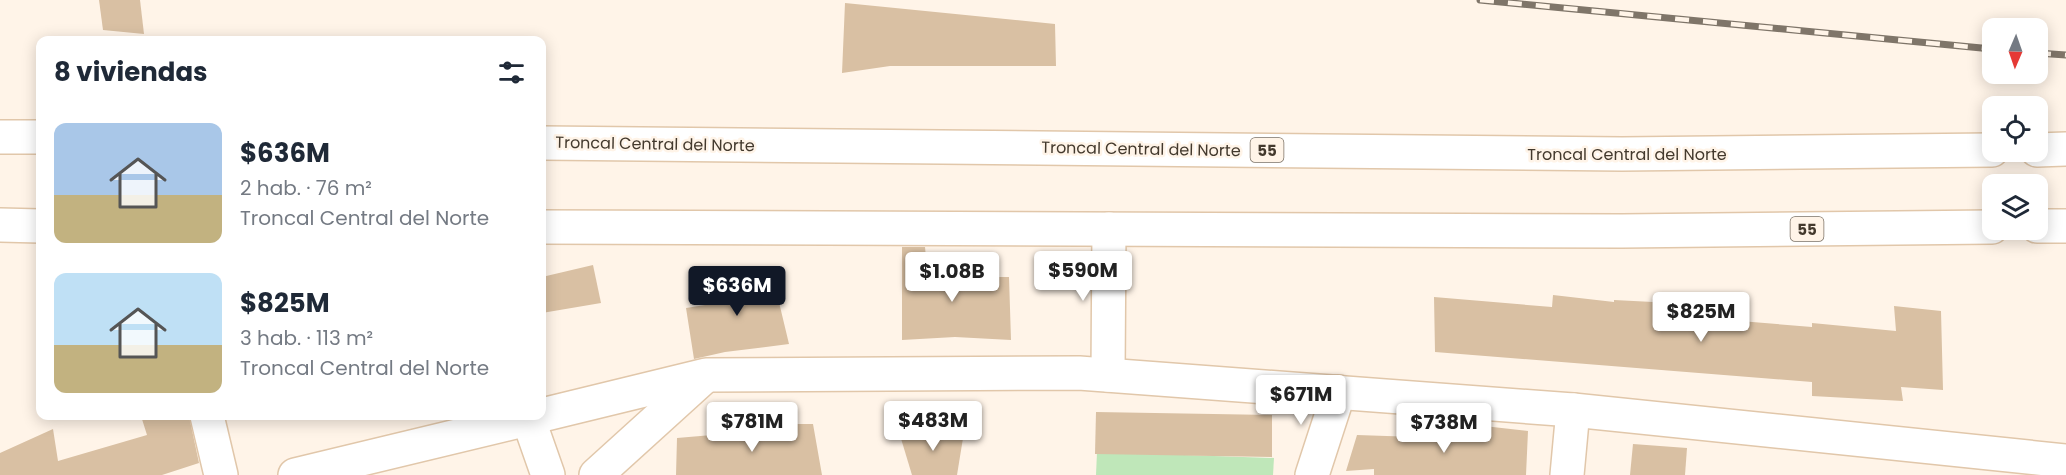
<!DOCTYPE html>
<html lang="es">
<meta charset="utf-8">
<style>
body{margin:0;font-family:Poppins,sans-serif;background:#f2f2f3;color:#1f2937;height:100vh;display:flex;flex-direction:column;font-size:22px;white-space:nowrap}
*{box-sizing:border-box;margin:0}
p{font-size:20px;color:#747a83}
.icon{flex:none;width:33px;height:33px;fill:none;stroke:currentColor;stroke-width:2;stroke-linecap:round;stroke-linejoin:round}
.map{position:relative;flex:1;overflow:hidden}
.drawer{position:absolute;left:36px;top:36px;width:510px;height:384px;display:flex;flex-direction:column;background:#fff;border-radius:12px;box-shadow:0 3px 15px #0003}
.drawer>*{flex:none}
.needle{width:39px;rotate:182deg}
.tools{position:absolute;left:1982px;top:18px;display:grid;gap:12px}
.tools a{display:grid;place-items:center;width:66px;height:66px;border-radius:12px;background:#fff;box-shadow:0 3px 15px #0003;font-size:30px}
.price{position:absolute;translate:-50% -51px;padding:0 14px;border-radius:6px;background:#fff;color:#222;font-size:20px;line-height:39px;filter:drop-shadow(0 2px 3px #0008)}
.price::after{content:'';position:absolute;left:50%;top:36px;width:18px;height:14px;margin-left:-9px;background:inherit;clip-path:polygon(0 0,100% 0,50% 100%)}
.price.selected{background:#111827;color:#fff}
ul{padding:0;list-style:none}
li{display:flex;align-items:center;gap:18px;height:150px;padding:0 18px}
li span{display:grid;place-items:center;flex:none;width:168px;height:120px;border-radius:12px;color:#555}
li>.icon{margin-inline-start:auto}
span .icon{width:72px;height:72px;fill:#fffc;stroke-width:1}
li b{font-size:26px}
h2{display:flex;justify-content:space-between;align-items:center;height:72px;padding:0 18px;font-size:26px}
.map>svg:first-child{display:block}
.green{fill:#bfe7b9}
.building{fill:#d9c0a3}
.lines{fill:none;stroke-linecap:round;stroke-linejoin:round}
.minor-casing{stroke:#e1c7aa;stroke-width:36}
.highway-casing{stroke:#e1c7aa;stroke-width:36}
.minor{stroke:#fff;stroke-width:33}
.highway{stroke:#fff;stroke-width:33}
.rail-casing{stroke:#7f7569;stroke-width:7}
.rail{stroke:#fff4e8;stroke-width:4.5;stroke-dasharray:14;stroke-linecap:butt}
.labels{text-anchor:middle;dominant-baseline:central;stroke-width:5;stroke-linejoin:round;paint-order:stroke}
.shield{fill:#fff4e8;stroke:#7b7165;stroke-width:1.5}
.shield-label{font-size:15px;font-weight:bold;fill:#43392d}
.street-label{font-size:16px;fill:#43392d;stroke:#fff4e8}
</style>
<div class="map">
<svg width="2066" height="475" viewBox="0 0 2066 475">
<rect width="100%" height="100%" fill="#fff4e8"/>
<path class="green" d="M 1097,452 L 1274,458 L 1273,475 L 1096,475 Z"/>
<g class="building">
<path d="M 99,0 L 140,0 L 144,34 L 103,30 Z"/>
<path d="M 845,3 L 1055,24 L 1056,66 L 890,66 L 842,73 Z"/>
<path d="M 902,247 L 925,247 L 928,277 L 1009,277 L 1011,340 L 955,337 L 902,340 Z"/>
<path d="M 593,265 L 601,303 L 542,313 L 542,277 Z"/>
<path d="M 772,273 L 789,344 L 725,352 L 694,359 L 686,308 L 705,305 L 704,294 L 711,293 L 710,281 Z"/>
<path d="M 1553,295 L 1614,302 L 1614,300 L 1692,304 L 1691,317 L 1812,327 L 1812,323 L 1896,331 L 1894,306 L 1941,311 L 1943,390 L 1901,387 L 1903,401 L 1812,396 L 1812,382 L 1435,352 L 1434,297 L 1552,307 Z"/>
<path d="M 1096,412 L 1272,415 L 1272,457 L 1095,454 Z"/>
<path d="M 141,416 L 189,416 L 199,463 L 162,475 L 0,475 L 0,453 L 53,429 L 58,461 L 147,435 Z"/>
<path d="M 783,424 L 813,424 L 822,475 L 676,475 L 677,438 L 747,432 Z"/>
<path d="M 1475,425 L 1528,431 L 1526,475 L 1374,475 L 1374,469 L 1346,471 L 1357,435 L 1475,439 Z"/>
<path d="M 899,432 L 964,432 L 957,475 L 912,475 Z"/>
<path d="M 1633,444 L 1687,448 L 1685,475 L 1630,475 Z"/>
</g>
<g class="lines">
<g class="minor-casing">
<g id="minor">
<path d="M 1108,375 L 1109,229"/>
<path d="M 542,415 L 706,375 L 1079,373 L 1573,410 L 2066,461"/>
<path d="M 207,416 L 221,475"/>
<path d="M 528,418 L 548,475"/>
<path d="M 295,475 L 540,416"/>
<path d="M 596,475 L 703,378"/>
<path d="M 1312,475 L 1339,392"/>
<path d="M 1567,475 L 1573,410"/>
</g>
</g>
<g class="highway-casing">
<g id="highway">
<path d="M 0,137 L 40,137"/>
<path d="M 542,143 L 1622,154 L 1992,150"/>
<path d="M 2037,150 L 2066,149"/>
<path d="M 0,225 L 40,226"/>
<path d="M 2037,226 L 2066,226"/>
<path d="M 542,227 L 1622,231 L 1992,227"/>
</g>
</g>
<use href="#minor" class="minor"/>
<use href="#highway" class="highway"/>
<g class="rail-casing">
<g id="rail">
<path d="M 1480,0 L 1992,49"/>
<path d="M 2037,53 L 2066,55"/>
</g>
</g>
<use href="#rail" class="rail"/>
</g>
<g class="labels">
<g class="shield">
<rect x="1250.5" y="138" width="33" height="24" rx="4.5"/>
<rect x="1790.5" y="217" width="33" height="24" rx="4.5"/>
</g>
<g class="shield-label">
<text x="1267" y="150">55</text>
<text x="1807" y="229">55</text>
</g>
<g class="street-label">
<text transform="translate(655 144) rotate(1)">Troncal Central del Norte</text>
<text transform="translate(1141 149) rotate(1)">Troncal Central del Norte</text>
<text x="1627" y="154">Troncal Central del Norte</text>
</g>
</g>
</svg>
<div class="tools">
<a><svg class="needle" viewBox="-14 -14 28 28"><path d="M0-13l5 13h-10z" fill="#e53935"/><path d="M0 13l5-13h-10z" fill="#747a83"/></svg></a>
<a><svg class="icon" aria-label="locate" viewBox="0 0 24 24"><circle cx="12" cy="12" r="6"/><path d="M12 2v4M12 18v4M2 12h4M18 12h4"/></svg></a>
<a><svg class="icon" aria-label="layers" viewBox="0 0 24 24"><path d="M12 4l9 5-9 5-9-5zM3 14l9 5 9-5"/></svg></a>
</div>
<b class="price" style="left:1083px;top:302px">$590M</b>
<b class="price" style="left:952px;top:303px">$1.08B</b>
<b class="price selected" style="left:737px;top:317px">$636M</b>
<b class="price" style="left:1701px;top:343px">$825M</b>
<b class="price" style="left:1301px;top:426px">$671M</b>
<b class="price" style="left:933px;top:452px">$483M</b>
<b class="price" style="left:752px;top:453px">$781M</b>
<b class="price" style="left:1444px;top:454px">$738M</b>
<section class="drawer">
<h2>8 viviendas<svg class="icon" aria-label="filters" viewBox="0 0 24 24"><path d="M4 7h16M4 17h16"/><circle cx="9" cy="7" r="2"/><circle cx="15" cy="17" r="2"/></svg></h2>
<ul>
<li><span style="background:linear-gradient(#a9c7e8 60%,#c2b280 0)"><svg class="icon" aria-label="home" viewBox="0 0 24 24"><path d="M3 11l9-7 9 7M6 9v11h12V9"/></svg></span><div><b>$636M</b><p>2 hab. · 76 m²</p><p>Troncal Central del Norte</p></div></li>
<li><span style="background:linear-gradient(#bfe0f5 60%,#c2b280 0)"><svg class="icon" aria-label="home" viewBox="0 0 24 24"><path d="M3 11l9-7 9 7M6 9v11h12V9"/></svg></span><div><b>$825M</b><p>3 hab. · 113 m²</p><p>Troncal Central del Norte</p></div></li>
</ul>
</section>
</div>
